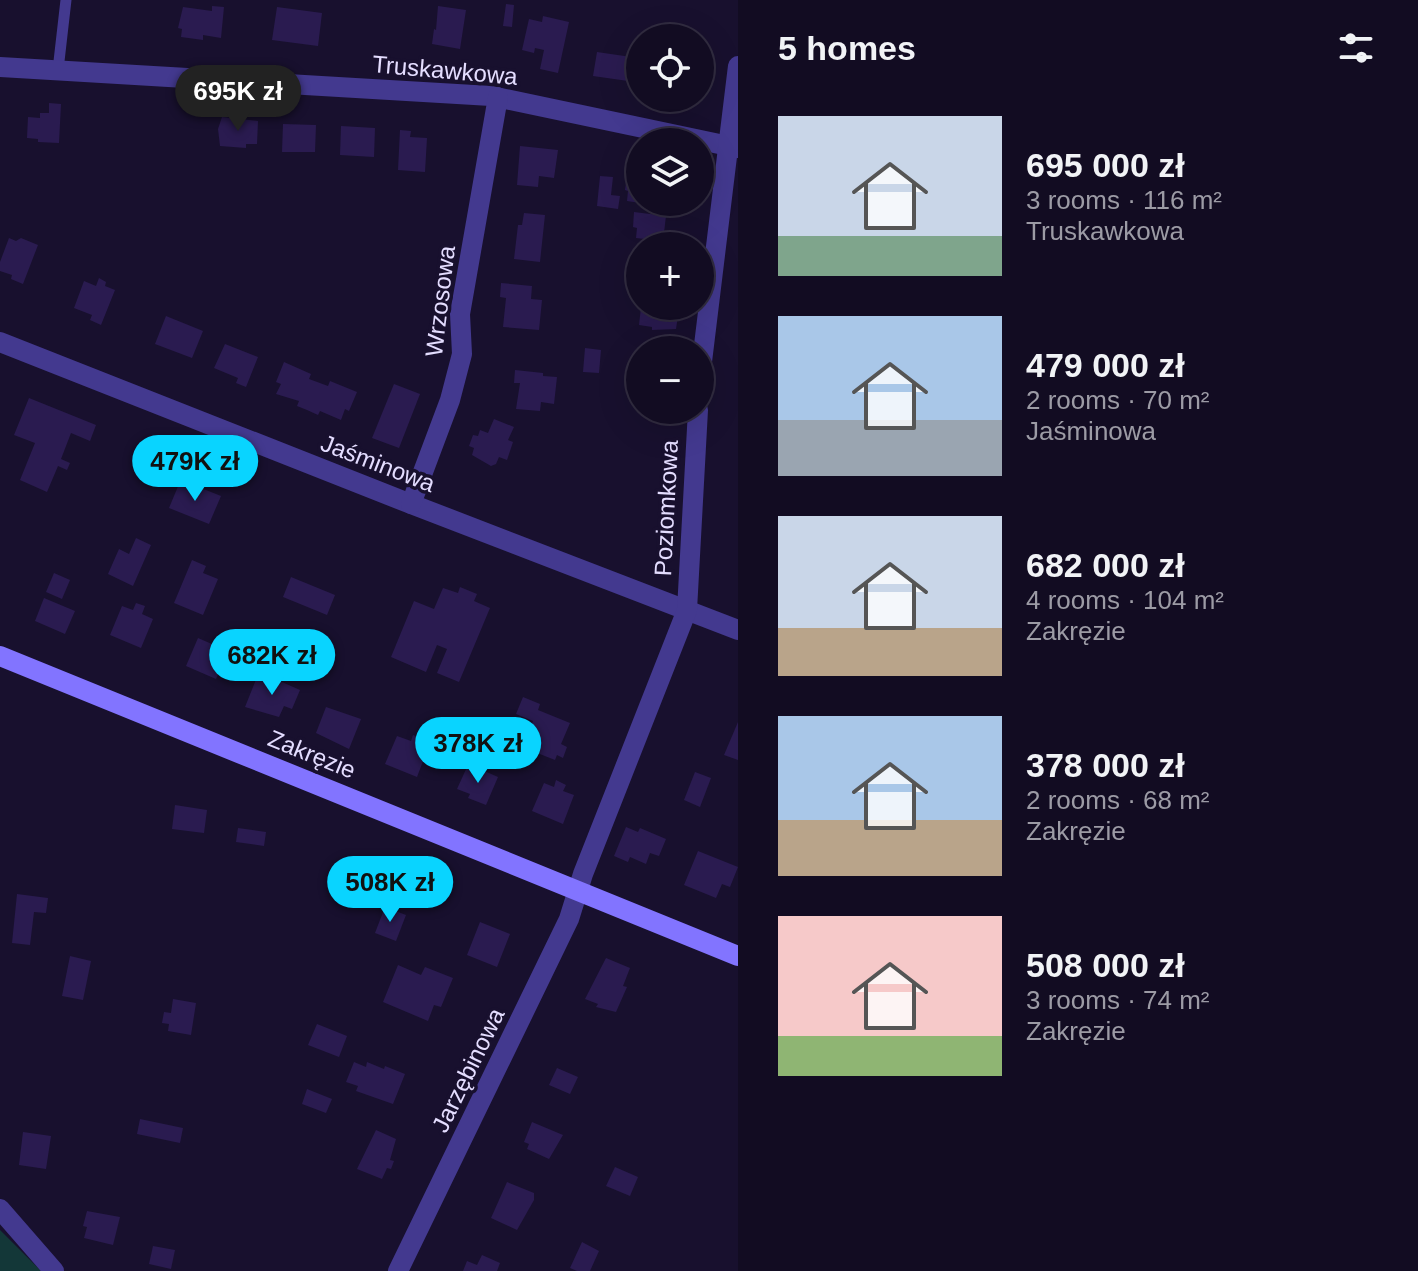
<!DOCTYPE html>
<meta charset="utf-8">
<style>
body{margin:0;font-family:Arial,sans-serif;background:#1f1a2f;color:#f1f3f6;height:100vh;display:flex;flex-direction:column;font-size:30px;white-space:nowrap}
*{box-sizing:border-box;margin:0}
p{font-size:26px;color:#9c9ba5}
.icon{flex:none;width:44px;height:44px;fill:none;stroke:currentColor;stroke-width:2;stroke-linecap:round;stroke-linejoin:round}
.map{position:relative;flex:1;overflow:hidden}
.sheet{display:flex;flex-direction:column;background:#120c22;width:680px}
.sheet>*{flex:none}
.controls{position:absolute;left:626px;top:24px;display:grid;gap:16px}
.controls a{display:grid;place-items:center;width:88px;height:88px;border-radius:50%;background:#120c22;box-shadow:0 8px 32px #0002,0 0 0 2px #312c40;font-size:40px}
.price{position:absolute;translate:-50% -68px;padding:0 18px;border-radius:28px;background:#09d4ff;color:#111;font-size:26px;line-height:52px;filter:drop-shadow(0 2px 4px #0008)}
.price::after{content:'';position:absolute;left:50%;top:48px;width:24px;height:18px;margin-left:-12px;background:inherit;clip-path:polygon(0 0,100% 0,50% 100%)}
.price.selected{background:#222;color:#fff}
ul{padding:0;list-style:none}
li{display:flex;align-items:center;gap:24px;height:200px;padding:0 40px}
li span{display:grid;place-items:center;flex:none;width:224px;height:160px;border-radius:0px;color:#555}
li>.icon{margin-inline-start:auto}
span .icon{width:96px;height:96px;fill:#fffc;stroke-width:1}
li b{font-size:34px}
h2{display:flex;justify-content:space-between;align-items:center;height:96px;padding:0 40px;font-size:34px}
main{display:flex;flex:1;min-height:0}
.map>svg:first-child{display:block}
.green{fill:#133738}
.building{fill:#2a1b50}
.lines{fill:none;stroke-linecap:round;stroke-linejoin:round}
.lane{stroke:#43398f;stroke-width:11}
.street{stroke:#43398f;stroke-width:20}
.secondary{stroke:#8274ff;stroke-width:20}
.labels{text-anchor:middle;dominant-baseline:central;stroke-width:7;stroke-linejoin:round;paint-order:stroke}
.street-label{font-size:24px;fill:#e4ddff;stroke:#18102e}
</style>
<main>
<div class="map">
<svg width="738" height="1271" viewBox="0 0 738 1271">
<rect width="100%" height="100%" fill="#18102e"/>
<path class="green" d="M 0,1230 L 41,1271 L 0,1271 Z"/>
<g class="building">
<path d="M 506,4 L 514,5 L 512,27 L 503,26 Z"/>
<path d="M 212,6 L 224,7 L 221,38 L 203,35 L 203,40 L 181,37 L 182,29 L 178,28 L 183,7 L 212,11 Z"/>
<path d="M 438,6 L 466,10 L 460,49 L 432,44 L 434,29 L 436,30 Z"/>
<path d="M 277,7 L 322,13 L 318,46 L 272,40 Z"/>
<path d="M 543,16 L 569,22 L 558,73 L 540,69 L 544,50 L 535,48 L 534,53 L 522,50 L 529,19 L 542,22 Z"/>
<path d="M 597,52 L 638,58 L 635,82 L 593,76 Z"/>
<path d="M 49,103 L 61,104 L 59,143 L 38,142 L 38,139 L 27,138 L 28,117 L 40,118 L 40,113 L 49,113 Z"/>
<path d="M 222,117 L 258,121 L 257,144 L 246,144 L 246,148 L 220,146 L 218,129 Z"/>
<path d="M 283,124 L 316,125 L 315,152 L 282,152 Z"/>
<path d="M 341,126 L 375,128 L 374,157 L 340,155 Z"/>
<path d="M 400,130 L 411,131 L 410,137 L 427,138 L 425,172 L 398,170 Z"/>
<path d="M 520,146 L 558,150 L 554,178 L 539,176 L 538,187 L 517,185 Z"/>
<path d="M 629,163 L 640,164 L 640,203 L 627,201 L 628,191 L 625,190 Z"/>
<path d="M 600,176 L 613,177 L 611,195 L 620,196 L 618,209 L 597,206 Z"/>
<path d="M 634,212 L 666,216 L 663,241 L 636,238 L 637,228 L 633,227 Z"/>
<path d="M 524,213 L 545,215 L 540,262 L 514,259 L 518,225 L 522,225 Z"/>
<path d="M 9,238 L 16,241 L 21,238 L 38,245 L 23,284 L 11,279 L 12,275 L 0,271 L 0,262 Z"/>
<path d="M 99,278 L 106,282 L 105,286 L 115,290 L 101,325 L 90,320 L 92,315 L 74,308 L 84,281 L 96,286 Z"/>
<path d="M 501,283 L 532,286 L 531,299 L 542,300 L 539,330 L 503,327 L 506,298 L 500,297 Z"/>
<path d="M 648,306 L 672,306 L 671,315 L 678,316 L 676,329 L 652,330 L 652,327 L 639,325 L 641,307 Z"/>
<path d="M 166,316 L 203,331 L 192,358 L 155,344 Z"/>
<path d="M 225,344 L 258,357 L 246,387 L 236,383 L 238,378 L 214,368 Z"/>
<path d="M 585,348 L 601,350 L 599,373 L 583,372 Z"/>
<path d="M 634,353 L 640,353 L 640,383 L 631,382 Z"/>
<path d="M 284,362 L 311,374 L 309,379 L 328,386 L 330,381 L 357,392 L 349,411 L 345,409 L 341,420 L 320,411 L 318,415 L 307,410 L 297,406 L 299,401 L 276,394 L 281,384 L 276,382 Z"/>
<path d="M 515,370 L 543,373 L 543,376 L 557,377 L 554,404 L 541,402 L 540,411 L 516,409 L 520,383 L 514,383 Z"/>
<path d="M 394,384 L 420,394 L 399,448 L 372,438 Z"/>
<path d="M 29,398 L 96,425 L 90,441 L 71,433 L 61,459 L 70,463 L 67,470 L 58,466 L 47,492 L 20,480 L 35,443 L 14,435 Z"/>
<path d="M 494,419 L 514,427 L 508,440 L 513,442 L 507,460 L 499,457 L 496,464 L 491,466 L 472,455 L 474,448 L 469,446 L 473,435 L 478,436 L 480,430 L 488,433 Z"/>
<path d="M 179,484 L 200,492 L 201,488 L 221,496 L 209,524 L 169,508 Z"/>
<path d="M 136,538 L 151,545 L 133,586 L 108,574 L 119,549 L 129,554 Z"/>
<path d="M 192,560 L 206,566 L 203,573 L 218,579 L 203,615 L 174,603 Z"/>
<path d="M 54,573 L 70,580 L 62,599 L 46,592 Z"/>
<path d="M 291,577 L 335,595 L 327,615 L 283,597 Z"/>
<path d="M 460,587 L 477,594 L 474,601 L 490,608 L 459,682 L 437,673 L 447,649 L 437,645 L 426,672 L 391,657 L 414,601 L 434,609 L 443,588 L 458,593 Z"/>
<path d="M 44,598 L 75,611 L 65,634 L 35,621 Z"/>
<path d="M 136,603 L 145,606 L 142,614 L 153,619 L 141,648 L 110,635 L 122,606 L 133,610 Z"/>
<path d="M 198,638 L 228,651 L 216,679 L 186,666 Z"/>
<path d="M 257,677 L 271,683 L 273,678 L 300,690 L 292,709 L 284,706 L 279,717 L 245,707 Z"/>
<path d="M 523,697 L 540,704 L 538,710 L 570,723 L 561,744 L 567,747 L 563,758 L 557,755 L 555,760 L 522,747 L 533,721 L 516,714 Z"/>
<path d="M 326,707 L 361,719 L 349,749 L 316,733 Z"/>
<path d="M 738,722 L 738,760 L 724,755 Z"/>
<path d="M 413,735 L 421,738 L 418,745 L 428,748 L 417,777 L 385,764 L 397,736 L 411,741 Z"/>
<path d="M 467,767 L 479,772 L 480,769 L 498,777 L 486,805 L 468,798 L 470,794 L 457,789 Z"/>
<path d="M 695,772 L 711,778 L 700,807 L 684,800 Z"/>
<path d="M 556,780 L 566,785 L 563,791 L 574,795 L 563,824 L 532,811 L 544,783 L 554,787 Z"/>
<path d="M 175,805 L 207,810 L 204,833 L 172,829 Z"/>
<path d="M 626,827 L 638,832 L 640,828 L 666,839 L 659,856 L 650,853 L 646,864 L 630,857 L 628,862 L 614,856 Z"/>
<path d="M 238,828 L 266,832 L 264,846 L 236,842 Z"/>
<path d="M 698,851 L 738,867 L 730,887 L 722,884 L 716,898 L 684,885 Z"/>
<path d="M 17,894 L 48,898 L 46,913 L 34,912 L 30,945 L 12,943 Z"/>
<path d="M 385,907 L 406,915 L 396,941 L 375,933 Z"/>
<path d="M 480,922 L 510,934 L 497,967 L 467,955 Z"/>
<path d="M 70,956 L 91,961 L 83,1000 L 62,996 Z"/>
<path d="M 606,958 L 630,968 L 623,986 L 627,987 L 616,1012 L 596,1007 L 598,1004 L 585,999 Z"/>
<path d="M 398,965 L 421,975 L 425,967 L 453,978 L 441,1007 L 434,1005 L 428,1021 L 383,1002 Z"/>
<path d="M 173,999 L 196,1003 L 191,1035 L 168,1031 L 169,1024 L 162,1023 L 164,1012 L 171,1013 Z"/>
<path d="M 317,1024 L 347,1036 L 339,1057 L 308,1045 Z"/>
<path d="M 354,1062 L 366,1067 L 367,1062 L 384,1069 L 385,1066 L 405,1074 L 393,1104 L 356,1091 L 358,1086 L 346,1082 Z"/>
<path d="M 557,1068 L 578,1077 L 570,1094 L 549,1085 Z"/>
<path d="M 307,1089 L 332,1099 L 326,1113 L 302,1104 Z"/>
<path d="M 140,1119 L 183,1128 L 180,1143 L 137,1134 Z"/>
<path d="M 532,1122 L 563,1135 L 549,1159 L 527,1149 L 529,1144 L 524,1142 Z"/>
<path d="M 376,1130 L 396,1139 L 390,1160 L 394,1161 L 391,1169 L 387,1168 L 382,1179 L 357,1169 Z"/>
<path d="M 23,1132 L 51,1136 L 46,1169 L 19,1165 Z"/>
<path d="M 615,1167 L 638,1177 L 630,1196 L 606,1186 Z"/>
<path d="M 507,1182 L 534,1193 L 534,1200 L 517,1230 L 491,1218 Z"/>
<path d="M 87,1211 L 120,1217 L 113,1245 L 84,1238 L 87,1227 L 83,1226 Z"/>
<path d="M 582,1242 L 599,1251 L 590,1271 L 577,1271 L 570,1268 Z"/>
<path d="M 153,1246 L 175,1250 L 171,1269 L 149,1264 Z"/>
<path d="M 482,1255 L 500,1263 L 497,1271 L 463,1271 L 467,1261 L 477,1265 Z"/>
</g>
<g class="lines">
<path class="lane" d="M 58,70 L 66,0"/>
<g class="street">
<path d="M 0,67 L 491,96 L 738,148"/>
<path d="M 0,342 L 411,504 L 738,630"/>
<path d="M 700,378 L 738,66"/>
<path d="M 411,504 L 450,400 L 462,354 L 460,314 L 498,97"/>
<path d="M 0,1209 L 54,1271"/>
<path d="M 398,1271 L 569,919 L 583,874 L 687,610 L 698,410"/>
</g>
<path class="secondary" d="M 0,656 L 738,956"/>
</g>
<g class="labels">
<g class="street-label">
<text transform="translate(445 70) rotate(5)">Truskawkowa</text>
<text transform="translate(440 301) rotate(-83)">Wrzosowa</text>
<text transform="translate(378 463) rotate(21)">Jaśminowa</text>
<text transform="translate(666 508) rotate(-87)">Poziomkowa</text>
<text transform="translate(312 754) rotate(22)">Zakręzie</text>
<text transform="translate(468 1070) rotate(-64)">Jarzębinowa</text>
</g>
</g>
</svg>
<div class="controls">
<a><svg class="icon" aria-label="locate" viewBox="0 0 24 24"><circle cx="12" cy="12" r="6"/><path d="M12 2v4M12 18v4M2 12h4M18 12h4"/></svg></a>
<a><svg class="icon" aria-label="layers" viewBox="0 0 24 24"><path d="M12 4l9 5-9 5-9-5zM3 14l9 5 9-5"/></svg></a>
<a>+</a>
<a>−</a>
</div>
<b class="price selected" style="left:238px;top:133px">695K zł</b>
<b class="price" style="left:195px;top:503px">479K zł</b>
<b class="price" style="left:272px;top:697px">682K zł</b>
<b class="price" style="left:478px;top:785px">378K zł</b>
<b class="price" style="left:390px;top:924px">508K zł</b>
</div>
<section class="sheet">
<h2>5 homes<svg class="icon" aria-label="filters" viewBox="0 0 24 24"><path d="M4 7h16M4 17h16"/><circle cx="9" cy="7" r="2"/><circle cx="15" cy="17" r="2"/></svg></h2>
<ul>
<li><span style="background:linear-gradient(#c9d6e8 75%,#7fa58c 0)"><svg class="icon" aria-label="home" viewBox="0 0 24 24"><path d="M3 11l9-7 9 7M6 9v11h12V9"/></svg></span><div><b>695 000 zł</b><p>3 rooms · 116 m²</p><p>Truskawkowa</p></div></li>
<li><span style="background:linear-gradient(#a9c7e8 65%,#9aa5b1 0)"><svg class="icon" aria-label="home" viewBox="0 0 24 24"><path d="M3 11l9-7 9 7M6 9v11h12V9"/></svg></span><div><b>479 000 zł</b><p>2 rooms · 70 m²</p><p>Jaśminowa</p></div></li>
<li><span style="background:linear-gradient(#c9d6e8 70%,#b9a48a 0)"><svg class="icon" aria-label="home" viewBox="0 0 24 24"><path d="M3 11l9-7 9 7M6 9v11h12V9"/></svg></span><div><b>682 000 zł</b><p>4 rooms · 104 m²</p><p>Zakręzie</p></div></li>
<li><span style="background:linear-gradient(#a9c7e8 65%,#b9a48a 0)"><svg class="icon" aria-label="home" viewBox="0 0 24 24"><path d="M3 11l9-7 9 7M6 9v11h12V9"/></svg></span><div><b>378 000 zł</b><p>2 rooms · 68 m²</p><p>Zakręzie</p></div></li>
<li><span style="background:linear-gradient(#f6c9c9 75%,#8fb573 0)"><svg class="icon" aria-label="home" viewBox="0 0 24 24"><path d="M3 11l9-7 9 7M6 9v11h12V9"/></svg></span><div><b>508 000 zł</b><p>3 rooms · 74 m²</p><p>Zakręzie</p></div></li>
</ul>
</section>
</main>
